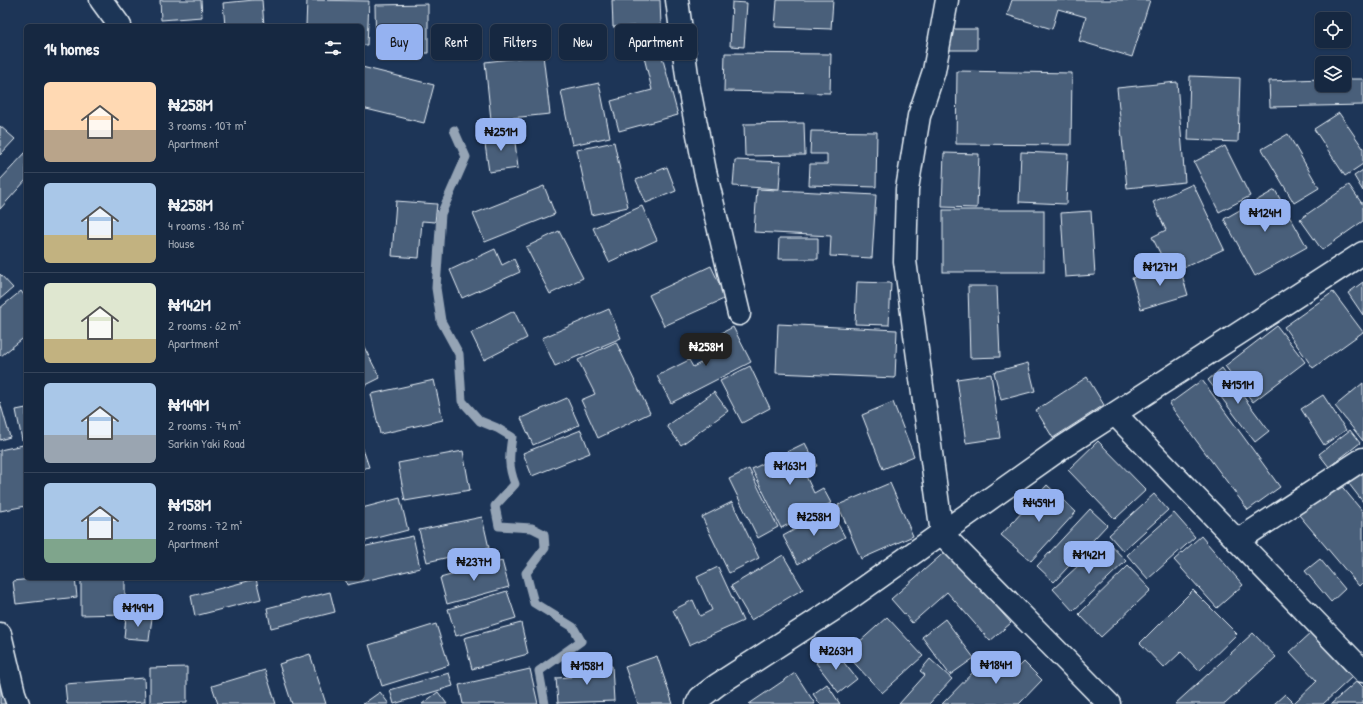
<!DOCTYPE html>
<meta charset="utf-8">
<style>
body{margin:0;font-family:"Patrick Hand",sans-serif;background:#23344c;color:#f1f3f6;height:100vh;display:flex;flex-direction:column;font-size:15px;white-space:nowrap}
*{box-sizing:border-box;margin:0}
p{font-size:13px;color:#9ea6b1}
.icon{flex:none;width:22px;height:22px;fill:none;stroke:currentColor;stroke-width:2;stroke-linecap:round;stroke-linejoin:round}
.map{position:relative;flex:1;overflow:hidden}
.panel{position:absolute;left:24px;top:24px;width:340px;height:556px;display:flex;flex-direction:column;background:#162841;border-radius:6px;box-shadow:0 1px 3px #0004,0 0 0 1px #35445a}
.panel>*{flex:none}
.guide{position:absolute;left:376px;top:24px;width:380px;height:36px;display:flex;gap:8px}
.tools{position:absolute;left:1315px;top:12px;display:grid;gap:8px}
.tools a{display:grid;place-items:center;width:36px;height:36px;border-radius:6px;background:#162841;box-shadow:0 1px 3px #0004,0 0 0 1px #35445a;font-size:20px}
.price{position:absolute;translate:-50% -34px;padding:0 9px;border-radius:8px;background:#95b2f1;color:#111;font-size:13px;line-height:26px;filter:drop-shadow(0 1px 2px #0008)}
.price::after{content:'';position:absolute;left:50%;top:24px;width:12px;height:9px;margin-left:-6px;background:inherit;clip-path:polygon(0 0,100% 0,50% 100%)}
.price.current{background:#222;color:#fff}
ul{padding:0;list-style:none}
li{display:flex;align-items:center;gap:12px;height:100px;padding:0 20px}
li+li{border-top:1px solid #35445a}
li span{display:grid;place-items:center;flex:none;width:112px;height:80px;border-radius:6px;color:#555}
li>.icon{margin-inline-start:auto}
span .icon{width:48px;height:48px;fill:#fffc;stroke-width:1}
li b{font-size:17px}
h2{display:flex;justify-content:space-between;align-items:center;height:48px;padding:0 20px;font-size:17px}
.tag{padding:0 14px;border-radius:6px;background:#162841;box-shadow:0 1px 3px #0004,0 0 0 1px #35445a;font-size:14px;line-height:36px}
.tag.current{background:#95b2f1;color:#111}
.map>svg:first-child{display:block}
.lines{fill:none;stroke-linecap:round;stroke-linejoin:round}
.stream{stroke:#95a4b5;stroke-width:9}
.building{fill:#495e7a;stroke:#e8f1f8}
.minor-casing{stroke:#e8f1f8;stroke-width:25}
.minor{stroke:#1d3557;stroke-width:22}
</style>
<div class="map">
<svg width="1363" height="704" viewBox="0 0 1363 704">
<rect width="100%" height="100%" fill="#1d3557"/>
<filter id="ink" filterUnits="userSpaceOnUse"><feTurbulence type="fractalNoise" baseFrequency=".025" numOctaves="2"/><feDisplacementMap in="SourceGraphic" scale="8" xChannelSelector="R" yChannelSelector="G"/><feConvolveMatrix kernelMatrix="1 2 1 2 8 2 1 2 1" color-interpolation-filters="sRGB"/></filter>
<g filter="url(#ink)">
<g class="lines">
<path class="stream" d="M 454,130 L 466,157 L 441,214 L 436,288 L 441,321 L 459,354 L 462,401 L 480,421 L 497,428 L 512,437 C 509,456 508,466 515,484 L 495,506 L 499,526 L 532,528 L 544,534 L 545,548 L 526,573 L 534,603 L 573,627 L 581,641 L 539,671 L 545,704"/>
</g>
<g class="building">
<path d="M 160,0 L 201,0 L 202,17 L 161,20 Z"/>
<path d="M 254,0 L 262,0 L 264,26 L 225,26 L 223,3 Z"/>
<path d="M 307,0 L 369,1 L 367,45 L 362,45 L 362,26 L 306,26 Z"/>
<path d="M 612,0 L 660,0 L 661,25 L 613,27 Z"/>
<path d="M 777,0 L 833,0 L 831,29 L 775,27 Z"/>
<path d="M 1012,0 L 1150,0 L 1132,57 L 1079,41 L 1086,17 L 1058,9 L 1052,29 L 1007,15 Z"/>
<path d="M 732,2 L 747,3 L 744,47 L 730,46 Z"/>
<path d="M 428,4 L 428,53 L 376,54 L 375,5 Z"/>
<path d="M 942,29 L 977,29 L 977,50 L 941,50 Z"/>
<path d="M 660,49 L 678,115 L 619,131 L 611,101 L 652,90 L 643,53 Z"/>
<path d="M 725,53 L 831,54 L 830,93 L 724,91 Z"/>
<path d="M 543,55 L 550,114 L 491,120 L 485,62 Z"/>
<path d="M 362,67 L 434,85 L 424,123 L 362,108 Z"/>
<path d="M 957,71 L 1072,73 L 1071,145 L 956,144 Z"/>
<path d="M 1190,76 L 1240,78 L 1238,142 L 1188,140 Z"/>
<path d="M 1322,79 L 1322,85 L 1344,85 L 1344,79 L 1363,79 L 1363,105 L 1270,107 L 1269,81 Z"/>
<path d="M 1177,82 L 1185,182 L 1127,188 L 1117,88 Z"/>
<path d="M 599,83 L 610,137 L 572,145 L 561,91 Z"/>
<path d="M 1339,113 L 1363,148 L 1363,164 L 1345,176 L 1314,129 Z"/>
<path d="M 804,123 L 805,155 L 745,156 L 744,124 Z"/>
<path d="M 0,126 L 15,139 L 0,155 Z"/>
<path d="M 811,131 L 877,132 L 876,187 L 809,185 L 810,164 L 827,164 L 827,154 L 810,154 Z"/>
<path d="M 514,133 L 518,168 L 489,172 L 484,137 Z"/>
<path d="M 1288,134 L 1319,188 L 1294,203 L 1262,149 Z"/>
<path d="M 614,142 L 628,207 L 591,215 L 577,150 Z"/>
<path d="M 1225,146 L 1250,196 L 1219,212 L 1194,162 Z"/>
<path d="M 26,152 L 26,180 L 0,209 L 0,180 Z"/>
<path d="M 1021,152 L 1068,154 L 1066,204 L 1019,202 Z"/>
<path d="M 944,153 L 979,154 L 977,208 L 942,207 Z"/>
<path d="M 735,160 L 781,162 L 779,189 L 733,186 Z"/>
<path d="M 667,167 L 676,191 L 646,203 L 636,180 Z"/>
<path d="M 1363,170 L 1363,191 L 1354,176 Z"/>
<path d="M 1193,184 L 1224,249 L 1185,267 L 1180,256 L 1165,263 L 1152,237 L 1166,230 L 1153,202 Z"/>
<path d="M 1349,185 L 1363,205 L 1363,221 L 1322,250 L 1300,219 Z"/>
<path d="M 544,186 L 555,214 L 485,242 L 473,214 Z"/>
<path d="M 757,189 L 876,195 L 872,258 L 830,256 L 831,236 L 754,232 Z"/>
<path d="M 1275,190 L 1307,247 L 1255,276 L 1224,219 Z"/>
<path d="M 396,201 L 437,204 L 435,222 L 422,221 L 419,258 L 392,256 Z"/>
<path d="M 642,206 L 657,240 L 609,262 L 593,228 Z"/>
<rect x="943" y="210" width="101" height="62"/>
<path d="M 1091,211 L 1095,275 L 1065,277 L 1061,213 Z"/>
<path d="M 559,231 L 583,278 L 550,294 L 526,247 Z"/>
<path d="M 779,238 L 818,238 L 818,259 L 778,259 Z"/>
<path d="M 495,249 L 502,265 L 514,259 L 520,272 L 462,298 L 450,270 Z"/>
<path d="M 1179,265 L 1188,295 L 1141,309 L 1132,278 Z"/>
<path d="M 711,266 L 726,298 L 664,326 L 649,295 Z"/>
<path d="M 0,274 L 13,288 L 0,299 Z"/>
<path d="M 857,282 L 891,283 L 889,325 L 855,324 Z"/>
<path d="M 1363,282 L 1363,315 L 1348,293 Z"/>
<path d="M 968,286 L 997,286 L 1000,357 L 970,358 Z"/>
<path d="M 21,291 L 26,298 L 26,336 L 1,356 L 0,355 L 0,308 Z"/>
<path d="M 1333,292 L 1363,332 L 1313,368 L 1284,327 Z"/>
<path d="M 609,309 L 621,338 L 555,366 L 542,338 Z"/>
<path d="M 514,311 L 527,338 L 484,360 L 471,333 Z"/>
<path d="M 778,324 L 897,330 L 895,378 L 776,373 Z"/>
<path d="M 1277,326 L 1305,362 L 1253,402 L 1225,366 Z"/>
<path d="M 733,327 L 751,362 L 671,403 L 657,376 L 689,360 L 693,367 L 717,354 L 710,339 Z"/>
<path d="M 616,342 L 650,413 L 598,438 L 581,400 L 595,394 L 578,360 Z"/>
<path d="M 362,343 L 380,378 L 362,387 Z"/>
<path d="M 1028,363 L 1035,391 L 1001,400 L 994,372 Z"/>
<path d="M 750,366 L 770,408 L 742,423 L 720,381 Z"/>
<path d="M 1222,368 L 1269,431 L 1255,442 L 1208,380 Z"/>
<path d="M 991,374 L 1000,438 L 966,443 L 957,379 Z"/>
<path d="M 1087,377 L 1104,405 L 1053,438 L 1036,410 Z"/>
<path d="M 434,380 L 443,420 L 380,434 L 371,394 Z"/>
<path d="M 1202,380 L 1280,487 L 1248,510 L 1169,404 Z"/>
<path d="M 1363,383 L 1363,441 L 1335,406 Z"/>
<path d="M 714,392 L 728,411 L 681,445 L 667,426 Z"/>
<path d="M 1323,395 L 1346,430 L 1324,445 L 1301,409 Z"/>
<path d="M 567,398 L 579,425 L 533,445 L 521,418 Z"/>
<path d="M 0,402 L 10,437 L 0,440 Z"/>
<path d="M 893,402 L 914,456 L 883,469 L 862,415 Z"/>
<path d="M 26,408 L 26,439 L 22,440 L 16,410 Z"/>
<path d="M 581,430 L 590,453 L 532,476 L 523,453 Z"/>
<path d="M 1350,430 L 1360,443 L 1329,467 L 1319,454 Z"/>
<path d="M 1098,441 L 1146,490 L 1115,519 L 1068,470 Z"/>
<path d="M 805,443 L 817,466 L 804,472 L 814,493 L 823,488 L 831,503 L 781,528 L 752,469 Z"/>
<path d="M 23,445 L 26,462 L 26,506 L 0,511 L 0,450 Z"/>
<path d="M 362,446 L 369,467 L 362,469 Z"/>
<path d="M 463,451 L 470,490 L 405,501 L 398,463 Z"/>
<path d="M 1363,467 L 1363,502 L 1346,480 Z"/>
<path d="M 749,469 L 778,527 L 758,538 L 729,479 Z"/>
<path d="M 890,483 L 913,536 L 861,559 L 838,505 Z"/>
<path d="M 1339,483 L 1363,512 L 1363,582 L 1359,586 L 1299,515 Z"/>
<path d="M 1047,485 L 1076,512 L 1031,561 L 1001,535 Z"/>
<path d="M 1154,494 L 1168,510 L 1123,551 L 1109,535 Z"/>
<path d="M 400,498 L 408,530 L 362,542 L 362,508 Z"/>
<path d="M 732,502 L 759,558 L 729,573 L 702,517 Z"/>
<path d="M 1090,509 L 1107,525 L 1054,582 L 1037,566 Z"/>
<path d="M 830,510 L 845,537 L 798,564 L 783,536 Z"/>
<path d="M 1174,513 L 1195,537 L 1148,579 L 1127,555 Z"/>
<path d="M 482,517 L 489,548 L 427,562 L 419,530 Z"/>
<path d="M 413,536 L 420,568 L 347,585 L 345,578 L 362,578 L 362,547 Z"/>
<path d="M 1201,536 L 1243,585 L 1217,608 L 1174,560 Z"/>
<path d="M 1106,540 L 1126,561 L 1073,611 L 1053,589 Z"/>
<path d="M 947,550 L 1011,623 L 990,641 L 947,592 L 912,623 L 891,599 Z"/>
<path d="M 783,555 L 803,589 L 751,620 L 731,586 Z"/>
<path d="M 1320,559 L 1345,589 L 1331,602 L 1305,571 Z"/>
<path d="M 502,561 L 509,587 L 447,604 L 440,578 Z"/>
<path d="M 1128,566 L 1151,590 L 1101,637 L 1079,614 Z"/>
<path d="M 718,567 L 743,621 L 689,645 L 673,610 L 693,600 L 700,616 L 712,610 L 697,577 Z"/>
<path d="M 40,578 L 75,578 L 77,597 L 16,604 L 13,581 Z"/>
<path d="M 81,578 L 125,578 L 125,614 L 81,615 Z"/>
<path d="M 256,579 L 261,599 L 195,616 L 191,596 Z"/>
<path d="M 1193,590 L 1237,634 L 1199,671 L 1181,652 L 1164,668 L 1140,643 Z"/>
<path d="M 507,591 L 516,618 L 456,636 L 448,609 Z"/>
<path d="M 330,592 L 335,612 L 271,628 L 267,608 Z"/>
<path d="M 126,616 L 152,618 L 149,640 L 124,638 Z"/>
<path d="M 887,617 L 923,656 L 882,693 L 846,654 Z"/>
<path d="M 945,619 L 974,658 L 950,675 L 922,637 Z"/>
<path d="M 521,623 L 528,654 L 472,669 L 464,638 Z"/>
<path d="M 436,624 L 449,665 L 382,686 L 369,645 Z"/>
<path d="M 1253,633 L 1276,657 L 1225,704 L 1175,704 Z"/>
<path d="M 1311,633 L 1352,677 L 1323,704 L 1274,704 L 1285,694 L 1294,703 L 1317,681 L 1290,652 Z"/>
<path d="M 833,649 L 857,679 L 839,693 L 816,663 Z"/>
<path d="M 310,654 L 326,704 L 292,704 L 279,664 Z"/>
<path d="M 1001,654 L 1017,669 L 1024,662 L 1042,680 L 1019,704 L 942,704 L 979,666 L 985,671 Z"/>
<path d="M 657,656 L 673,704 L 638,704 L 625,667 Z"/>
<path d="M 930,659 L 952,679 L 929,704 L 899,704 L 925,675 L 920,671 Z"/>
<path d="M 612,666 L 614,701 L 558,703 L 556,678 L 571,677 L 570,668 Z"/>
<path d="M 187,667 L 187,702 L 150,703 L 150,668 Z"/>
<path d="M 530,669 L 538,704 L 463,704 L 459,685 Z"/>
<path d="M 265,670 L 276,704 L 218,704 L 212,686 Z"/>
<path d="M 449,673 L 453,686 L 394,704 L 390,690 Z"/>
<path d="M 795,673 L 815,704 L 749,704 Z"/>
<path d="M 144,678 L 145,702 L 113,704 L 67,704 L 65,684 Z"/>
<path d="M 2,681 L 13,704 L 0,704 L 0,682 Z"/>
<path d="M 1357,681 L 1363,687 L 1363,704 L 1331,704 Z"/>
<path d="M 827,684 L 840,704 L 820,704 L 813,694 Z"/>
<path d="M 380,692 L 389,704 L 363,704 Z"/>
<path d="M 438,692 L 447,704 L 422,704 Z"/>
</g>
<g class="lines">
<g class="minor-casing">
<g id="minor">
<path d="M 101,0 L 120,26"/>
<path d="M 677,0 L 688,83 L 705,171 L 739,314"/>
<path d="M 947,0 L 934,71 L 919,116 L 907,189 L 905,261 L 942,534 L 1109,704"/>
<path d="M 1115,414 L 1363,671"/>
<path d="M 1237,541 L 1363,459"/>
<path d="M 0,634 L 14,693 L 18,704"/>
<path d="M 697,704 L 700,698 L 717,685 L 836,608 L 1060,449 L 1363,253"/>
</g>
</g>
<use href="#minor" class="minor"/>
</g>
</g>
</svg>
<div class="tools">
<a><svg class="icon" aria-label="locate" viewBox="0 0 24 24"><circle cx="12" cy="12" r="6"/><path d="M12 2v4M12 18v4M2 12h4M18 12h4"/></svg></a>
<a><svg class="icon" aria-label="layers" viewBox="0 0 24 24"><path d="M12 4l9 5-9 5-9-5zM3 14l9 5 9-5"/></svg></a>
</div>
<b class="price" style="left:501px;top:152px">₦251M</b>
<b class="price" style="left:1265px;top:233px">₦124M</b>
<b class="price" style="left:1160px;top:287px">₦127M</b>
<b class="price current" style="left:706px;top:367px">₦258M</b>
<b class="price" style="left:1238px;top:405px">₦151M</b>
<b class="price" style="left:790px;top:486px">₦163M</b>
<b class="price" style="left:1039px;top:523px">₦459M</b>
<b class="price" style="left:814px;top:537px">₦258M</b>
<b class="price" style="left:1089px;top:575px">₦142M</b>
<b class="price" style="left:474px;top:582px">₦237M</b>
<b class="price" style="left:138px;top:628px">₦149M</b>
<b class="price" style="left:836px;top:671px">₦263M</b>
<b class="price" style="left:996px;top:685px">₦184M</b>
<b class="price" style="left:587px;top:686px">₦158M</b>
<div class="guide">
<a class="tag current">Buy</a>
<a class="tag">Rent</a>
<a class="tag">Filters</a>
<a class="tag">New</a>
<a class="tag">Apartment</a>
</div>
<section class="panel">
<h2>14 homes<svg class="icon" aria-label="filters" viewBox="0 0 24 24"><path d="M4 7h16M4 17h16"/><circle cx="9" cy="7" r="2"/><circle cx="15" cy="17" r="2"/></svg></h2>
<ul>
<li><span style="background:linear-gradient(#ffd9b3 60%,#b9a48a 0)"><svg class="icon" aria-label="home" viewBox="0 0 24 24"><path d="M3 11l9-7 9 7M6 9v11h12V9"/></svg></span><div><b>₦258M</b><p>3 rooms · 107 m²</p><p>Apartment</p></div></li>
<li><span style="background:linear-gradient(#a9c7e8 65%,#c2b280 0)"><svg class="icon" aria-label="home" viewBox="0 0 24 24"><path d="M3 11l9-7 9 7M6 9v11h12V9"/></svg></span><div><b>₦258M</b><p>4 rooms · 136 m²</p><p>House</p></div></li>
<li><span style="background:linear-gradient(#dfe7d0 70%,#c2b280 0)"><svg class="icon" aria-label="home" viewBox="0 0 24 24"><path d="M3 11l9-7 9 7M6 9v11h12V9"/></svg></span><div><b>₦142M</b><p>2 rooms · 62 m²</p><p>Apartment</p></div></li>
<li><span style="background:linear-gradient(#a9c7e8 65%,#9aa5b1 0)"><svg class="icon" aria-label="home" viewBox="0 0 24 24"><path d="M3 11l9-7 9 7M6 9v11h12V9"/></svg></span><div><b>₦149M</b><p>2 rooms · 74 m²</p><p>Sarkin Yaki Road</p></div></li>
<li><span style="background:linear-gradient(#a9c7e8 70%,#7fa58c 0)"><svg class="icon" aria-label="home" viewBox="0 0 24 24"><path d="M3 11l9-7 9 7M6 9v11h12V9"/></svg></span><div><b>₦158M</b><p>2 rooms · 72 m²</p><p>Apartment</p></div></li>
</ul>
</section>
</div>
